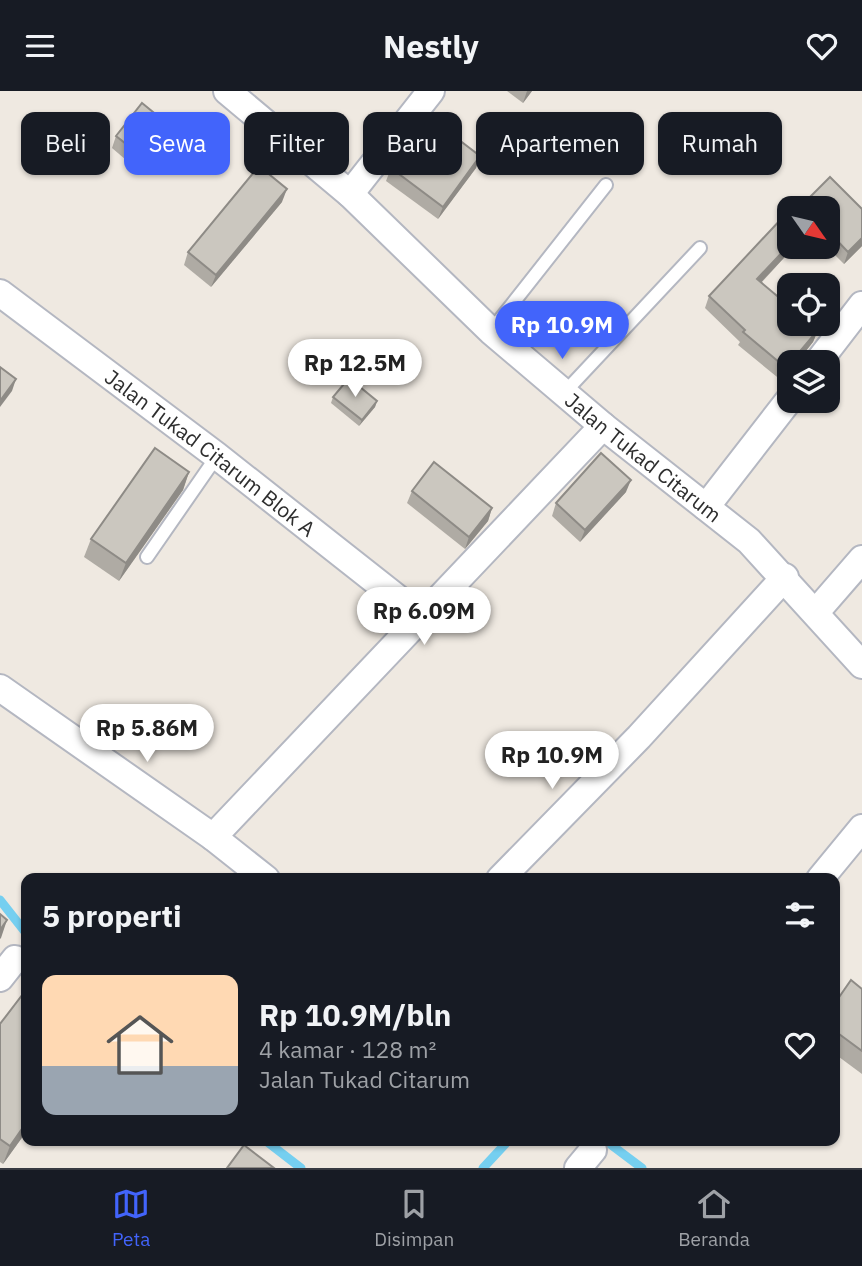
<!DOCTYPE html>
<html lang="id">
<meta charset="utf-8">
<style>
body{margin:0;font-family:"IBM Plex Sans",sans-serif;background:#242831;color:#f1f3f6;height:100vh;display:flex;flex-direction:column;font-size:26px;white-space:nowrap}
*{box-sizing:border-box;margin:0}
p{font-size:23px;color:#9ea1a6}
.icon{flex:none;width:38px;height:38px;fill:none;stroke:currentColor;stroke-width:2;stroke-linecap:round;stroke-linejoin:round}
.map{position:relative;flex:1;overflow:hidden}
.sheet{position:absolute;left:21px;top:782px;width:819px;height:273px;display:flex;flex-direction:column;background:#171b24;border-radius:14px;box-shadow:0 2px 5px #0004}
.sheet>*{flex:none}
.hud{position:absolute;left:21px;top:21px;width:821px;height:63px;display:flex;gap:14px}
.needle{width:46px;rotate:124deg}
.controls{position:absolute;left:777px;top:105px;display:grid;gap:14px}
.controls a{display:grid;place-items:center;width:63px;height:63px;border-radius:14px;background:#171b24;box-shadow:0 2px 5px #0004;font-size:35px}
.price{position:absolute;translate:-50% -60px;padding:0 16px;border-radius:24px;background:#fff;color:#222;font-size:23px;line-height:46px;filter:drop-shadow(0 2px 4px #0008)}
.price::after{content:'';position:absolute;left:50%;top:42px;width:21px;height:16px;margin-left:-10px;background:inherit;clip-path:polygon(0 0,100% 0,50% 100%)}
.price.active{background:#4264fb;color:#fff}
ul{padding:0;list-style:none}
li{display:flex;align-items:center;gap:21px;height:175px;padding:0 21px}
li span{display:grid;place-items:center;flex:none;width:196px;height:140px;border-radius:14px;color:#555}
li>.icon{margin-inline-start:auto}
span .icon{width:84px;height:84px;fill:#fffc;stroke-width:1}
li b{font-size:30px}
h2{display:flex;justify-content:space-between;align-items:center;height:84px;padding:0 21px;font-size:30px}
.pill{padding:0 24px;border-radius:14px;background:#171b24;box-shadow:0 2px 5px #0004;font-size:24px;line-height:63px}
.pill.active{background:#4264fb;color:#fff}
header{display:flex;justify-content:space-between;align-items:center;height:91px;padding:0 21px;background:#171b24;font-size:32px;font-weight:800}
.tab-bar{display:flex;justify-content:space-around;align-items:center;height:98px;border-top:2px solid #363941;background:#171b24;font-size:19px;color:#9ea1a6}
.tab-bar a{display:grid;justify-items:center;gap:4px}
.tab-bar .active{color:#4264fb}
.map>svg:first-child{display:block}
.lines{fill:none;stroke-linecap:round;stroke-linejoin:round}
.stream{stroke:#75cff0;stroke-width:9}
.service-casing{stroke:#b4b7c1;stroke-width:16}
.minor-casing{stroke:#b4b7c1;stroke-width:30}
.service{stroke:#fff;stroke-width:12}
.minor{stroke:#fff;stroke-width:26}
.wall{fill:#afaba4}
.shaded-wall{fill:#8e8b86}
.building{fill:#cbc7bf;stroke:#8e8b86;stroke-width:2}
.labels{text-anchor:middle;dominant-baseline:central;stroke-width:6;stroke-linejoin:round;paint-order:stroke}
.street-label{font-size:21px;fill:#2e2e2e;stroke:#fff}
</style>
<header><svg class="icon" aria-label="menu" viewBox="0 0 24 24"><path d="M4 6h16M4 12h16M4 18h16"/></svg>Nestly<svg class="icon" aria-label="heart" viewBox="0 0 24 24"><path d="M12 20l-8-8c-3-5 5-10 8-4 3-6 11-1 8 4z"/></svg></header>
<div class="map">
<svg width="862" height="1077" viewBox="0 0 862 1077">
<rect width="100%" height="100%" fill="#efe9e1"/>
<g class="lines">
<g class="stream">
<path d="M 0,809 L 26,842"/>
<path d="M 266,1050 L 301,1077"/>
<path d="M 606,1050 L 642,1077"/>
<path d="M 483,1077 L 508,1050"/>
</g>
<g class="service-casing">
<g id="service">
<path d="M 491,240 L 606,94"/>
<path d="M 564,302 L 700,157"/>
<path d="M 147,466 L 217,365"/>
</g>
</g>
<g class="minor-casing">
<g id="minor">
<path id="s1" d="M 227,0 L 350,103 L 491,240 L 603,335 L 749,450 L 862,574"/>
<path d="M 350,103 L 431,0"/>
<path id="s2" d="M 0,202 L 217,365 L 420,525"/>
<path d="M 818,271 L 862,214"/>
<path d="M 706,416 L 789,309"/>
<path d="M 816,521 L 862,468"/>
<path d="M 0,597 L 213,746 L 266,788"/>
<path d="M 213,746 L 603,335"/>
<path d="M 500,788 L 639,646 L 785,486"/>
<path d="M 820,788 L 862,737"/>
<path d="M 0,887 L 15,868"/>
<path d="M 578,1077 L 593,1059"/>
</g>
</g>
<use href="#service" class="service"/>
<use href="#minor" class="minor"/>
</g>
<g class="wall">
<path d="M 507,0 L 532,0 L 523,12 Z"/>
<path d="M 116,45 L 165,47 L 139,80 L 112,57 Z"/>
<path d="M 480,65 L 476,77 L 438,128 L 386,90 L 391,77 Z"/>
<path d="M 830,86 L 862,118 L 862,155 L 844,173 L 827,156 L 828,156 L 828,117 L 800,117 L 802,114 Z"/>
<path d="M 282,111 L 211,196 L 184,174 L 188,161 Z"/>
<path d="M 789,156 L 794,156 L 761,192 L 818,239 L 813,251 L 797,271 L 789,271 L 789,280 L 782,290 L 738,254 L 740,251 L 705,217 L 709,205 Z"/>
<path d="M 333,306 L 377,310 L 375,316 L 359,335 L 331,312 Z"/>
<path d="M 189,381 L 183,399 L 119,490 L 84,466 L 91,448 Z"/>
<path d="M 412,400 L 492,417 L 488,430 L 465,458 L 407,412 Z"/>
<path d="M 626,401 L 580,451 L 552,425 L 556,412 Z"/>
<path d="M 862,898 L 862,983 L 835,963 L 835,912 Z"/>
<path d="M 26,899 L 26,1041 L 3,1073 L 0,1071 L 0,933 Z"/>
</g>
<g class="shaded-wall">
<path d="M 527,0 L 532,0 L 523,12 Z"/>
<path d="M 170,35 L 165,47 L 139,80 L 144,67 Z"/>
<path d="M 480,65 L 476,77 L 438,128 L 443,116 Z"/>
<path d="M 287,98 L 282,111 L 211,196 L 216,184 Z"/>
<path d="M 862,147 L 862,155 L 844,173 L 848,161 Z"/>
<path d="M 789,154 L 789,156 L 794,156 L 752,201 L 757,188 Z"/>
<path d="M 818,239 L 813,251 L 797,271 L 791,271 Z"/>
<path d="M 789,274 L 789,280 L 782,290 L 786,277 Z"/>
<path d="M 16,288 L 12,300 L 0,316 L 0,310 Z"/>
<path d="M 377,310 L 375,316 L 359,335 L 362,329 Z"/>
<path d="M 189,381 L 183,399 L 119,490 L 126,472 Z"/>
<path d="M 631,389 L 626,401 L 580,451 L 585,439 Z"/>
<path d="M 492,417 L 488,430 L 465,458 L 469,446 Z"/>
<path d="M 7,829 L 1,847 L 0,848 L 0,839 Z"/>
<path d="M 26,1032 L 26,1041 L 3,1073 L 10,1055 Z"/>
</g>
<g class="building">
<path d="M 142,12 L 170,35 L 144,67 L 116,45 Z"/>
<path d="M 429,26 L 480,65 L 443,116 L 391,77 Z"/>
<path d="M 259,75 L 287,98 L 216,184 L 188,161 Z"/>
<path d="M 830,86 L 862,118 L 862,147 L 848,161 L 828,140 L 828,117 L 805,117 L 802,114 Z"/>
<path d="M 784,125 L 789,130 L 789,154 L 757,188 L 789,215 L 789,233 L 810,233 L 818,239 L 791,271 L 789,271 L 789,274 L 786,277 L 743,241 L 745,239 L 709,205 Z"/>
<path d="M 0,276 L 16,288 L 0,310 Z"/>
<path d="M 349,287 L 377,310 L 362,329 L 333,306 Z"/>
<path d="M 155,357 L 189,381 L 126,472 L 91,448 Z"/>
<path d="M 601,362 L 631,389 L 585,439 L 556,412 Z"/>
<path d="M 434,371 L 492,417 L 469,446 L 412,400 Z"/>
<path d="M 0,823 L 7,829 L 0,839 Z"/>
<path d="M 851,889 L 862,898 L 862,960 L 835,940 L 835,912 Z"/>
<path d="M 26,899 L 26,1032 L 10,1055 L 0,1048 L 0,933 Z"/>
<path d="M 244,1054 L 274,1077 L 227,1077 Z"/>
</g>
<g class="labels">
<g class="street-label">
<text stroke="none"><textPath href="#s2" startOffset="264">Jalan Tukad Citarum Blok A</textPath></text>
<text stroke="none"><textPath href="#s1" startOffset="555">Jalan Tukad Citarum</textPath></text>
</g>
</g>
</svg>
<div class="controls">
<a><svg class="needle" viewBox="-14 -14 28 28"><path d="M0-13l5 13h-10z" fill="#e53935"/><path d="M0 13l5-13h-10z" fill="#9ea1a6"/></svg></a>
<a><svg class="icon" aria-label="locate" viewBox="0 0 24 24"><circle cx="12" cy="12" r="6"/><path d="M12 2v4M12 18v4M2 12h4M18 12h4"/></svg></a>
<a><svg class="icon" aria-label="layers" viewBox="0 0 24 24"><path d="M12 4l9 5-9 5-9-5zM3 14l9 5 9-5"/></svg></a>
</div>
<b class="price active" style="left:562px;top:270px">Rp 10.9M</b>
<b class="price" style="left:355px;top:308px">Rp 12.5M</b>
<b class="price" style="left:424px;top:556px">Rp 6.09M</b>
<b class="price" style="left:147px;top:673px">Rp 5.86M</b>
<b class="price" style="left:552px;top:700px">Rp 10.9M</b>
<div class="hud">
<a class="pill">Beli</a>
<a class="pill active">Sewa</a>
<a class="pill">Filter</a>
<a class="pill">Baru</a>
<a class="pill">Apartemen</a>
<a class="pill">Rumah</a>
</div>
<section class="sheet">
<h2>5 properti<svg class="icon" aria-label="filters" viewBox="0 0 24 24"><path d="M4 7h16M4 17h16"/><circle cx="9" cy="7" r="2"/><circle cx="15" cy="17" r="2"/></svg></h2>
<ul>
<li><span style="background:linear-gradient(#ffd9b3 65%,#9aa5b1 0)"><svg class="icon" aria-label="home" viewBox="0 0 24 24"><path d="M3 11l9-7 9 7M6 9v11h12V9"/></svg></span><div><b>Rp 10.9M/bln</b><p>4 kamar · 128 m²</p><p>Jalan Tukad Citarum</p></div><svg class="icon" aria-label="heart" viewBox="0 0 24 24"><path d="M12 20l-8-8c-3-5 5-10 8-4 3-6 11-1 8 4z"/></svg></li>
</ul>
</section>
</div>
<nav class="tab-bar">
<a class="active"><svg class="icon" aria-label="map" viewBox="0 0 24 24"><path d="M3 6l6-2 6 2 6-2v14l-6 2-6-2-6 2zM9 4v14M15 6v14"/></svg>Peta</a>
<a><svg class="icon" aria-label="saved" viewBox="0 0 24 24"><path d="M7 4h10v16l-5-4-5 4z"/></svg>Disimpan</a>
<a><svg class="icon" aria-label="home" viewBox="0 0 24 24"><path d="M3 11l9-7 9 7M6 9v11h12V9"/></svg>Beranda</a>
</nav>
